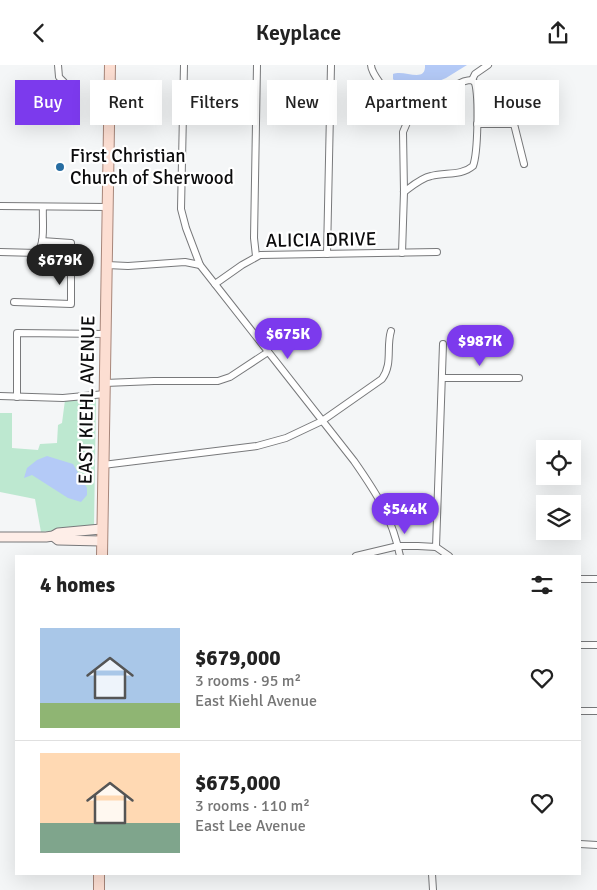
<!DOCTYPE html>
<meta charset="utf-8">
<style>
body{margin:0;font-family:Signika,sans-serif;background:#f2f2f2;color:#222;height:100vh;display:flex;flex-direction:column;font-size:19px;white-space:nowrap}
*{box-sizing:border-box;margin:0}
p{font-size:16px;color:#767676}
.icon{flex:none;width:28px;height:28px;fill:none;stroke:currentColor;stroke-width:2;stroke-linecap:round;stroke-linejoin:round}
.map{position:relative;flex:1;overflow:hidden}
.drawer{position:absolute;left:15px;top:490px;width:566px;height:320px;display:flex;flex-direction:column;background:#fff;border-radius:0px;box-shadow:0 5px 20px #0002}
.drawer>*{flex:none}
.banner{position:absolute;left:15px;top:15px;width:568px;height:45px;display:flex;gap:10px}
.fabs{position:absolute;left:536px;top:375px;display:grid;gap:10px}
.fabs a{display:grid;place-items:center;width:45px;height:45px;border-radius:0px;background:#fff;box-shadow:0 5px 20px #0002;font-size:25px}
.price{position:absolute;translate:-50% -42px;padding:0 11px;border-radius:18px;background:#7c3aed;color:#fff;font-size:16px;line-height:32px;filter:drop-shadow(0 1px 2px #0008)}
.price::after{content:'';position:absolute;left:50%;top:30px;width:15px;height:11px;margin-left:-8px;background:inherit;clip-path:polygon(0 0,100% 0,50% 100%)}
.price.current{background:#222;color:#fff}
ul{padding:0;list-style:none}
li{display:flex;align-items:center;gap:15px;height:125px;padding:0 25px}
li+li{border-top:1px solid #e0e0e0}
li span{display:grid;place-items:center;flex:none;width:140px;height:100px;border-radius:0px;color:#555}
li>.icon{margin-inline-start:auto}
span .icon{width:60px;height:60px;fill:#fffc;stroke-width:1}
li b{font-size:21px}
h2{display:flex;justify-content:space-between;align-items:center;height:60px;padding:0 25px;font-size:21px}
.pill{padding:0 18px;border-radius:0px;background:#fff;box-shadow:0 5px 20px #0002;font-size:18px;line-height:45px}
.pill.current{background:#7c3aed;color:#fff}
header{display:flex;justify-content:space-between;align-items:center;height:65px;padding:0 25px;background:#fff;font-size:22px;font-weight:600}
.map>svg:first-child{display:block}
.green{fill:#bde8d0}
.water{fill:#b4caf7}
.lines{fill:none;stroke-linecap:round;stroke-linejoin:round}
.street-casing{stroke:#78797b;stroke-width:8}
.secondary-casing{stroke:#78797b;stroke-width:11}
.primary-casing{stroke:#a7867a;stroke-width:12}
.street{stroke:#fff;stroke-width:6}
.secondary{stroke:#feeee8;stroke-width:9}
.primary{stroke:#fcded2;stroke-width:10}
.poi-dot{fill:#276da2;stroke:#fff;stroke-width:2}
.labels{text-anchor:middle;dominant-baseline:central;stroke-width:4.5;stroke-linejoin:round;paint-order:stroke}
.poi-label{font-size:19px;fill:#0c0c0d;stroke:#fff;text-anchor:start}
.street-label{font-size:19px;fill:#0c0c0d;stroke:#fff}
</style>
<header><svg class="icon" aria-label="back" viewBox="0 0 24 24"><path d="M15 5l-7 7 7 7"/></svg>Keyplace<svg class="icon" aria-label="share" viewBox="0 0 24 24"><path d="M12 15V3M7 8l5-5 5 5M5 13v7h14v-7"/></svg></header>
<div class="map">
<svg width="597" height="825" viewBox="0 0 597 825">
<rect width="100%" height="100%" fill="#f4f6f7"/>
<path class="green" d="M 96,334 L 94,461 L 41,467 L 35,434 L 0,427 L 0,348 L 12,348 L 12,383 L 38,385 L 40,379 L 57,378 L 58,360 L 62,358 L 65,335 Z"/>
<g class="water">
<path d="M 425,0 L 467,0 L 446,13 L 430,20 L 423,33 L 415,35 L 400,23 L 393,14 L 393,9 C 404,4 426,19 425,0 Z"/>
<path d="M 47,391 L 73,399 L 87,423 L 87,430 L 81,437 L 68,433 L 32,410 L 24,413 L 27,403 L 37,395 Z"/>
</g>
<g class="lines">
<g class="street-casing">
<g id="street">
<path d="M 58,0 L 59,12 L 64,17"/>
<path d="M 184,0 L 181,144 L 186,163 L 200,200"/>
<path d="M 371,0 C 371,12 400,42 409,53"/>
<path d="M 472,15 L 475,9 L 488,0"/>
<path d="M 477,59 L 514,59 L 524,99"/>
<path d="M 404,127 C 412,121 421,113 431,111 C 446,107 461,111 473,101 C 478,88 479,32 475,18 L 472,15 C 454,15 441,36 427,45 C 422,48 415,51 409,53"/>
<path d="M 0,141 L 108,142"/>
<path d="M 0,187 L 37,188 C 46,177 42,156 43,142"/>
<path d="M 402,188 L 404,127 L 403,67 L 409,53"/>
<path d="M 327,189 L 331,0"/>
<path d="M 256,191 L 254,173 L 257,0"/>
<path d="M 107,200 L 128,201 L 185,197 L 200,200 L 354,396 C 377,429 392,452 400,491"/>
<path d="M 215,219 L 242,200 L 260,190 L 437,187"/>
<path d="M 14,237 L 71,239 L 71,178 L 42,176"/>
<path d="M 442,313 L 519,313"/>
<path d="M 105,318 L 154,316 L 218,316 L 230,312 L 268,287"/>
<path d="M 0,331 L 63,333 L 105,329"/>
<path d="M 17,332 L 17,268 L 106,269"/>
<path d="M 103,400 L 257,381 L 286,373 L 322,356 L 382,314 C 393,299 386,282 391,266"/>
<path d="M 436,482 L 443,279"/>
<path d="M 356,491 L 398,481 L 418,481 L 436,482 L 449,491"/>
<path d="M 580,514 L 597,514"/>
<path d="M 580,580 L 597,580"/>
<path d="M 580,646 L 597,646"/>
<path d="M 580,779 L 597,780"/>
<path d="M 432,809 L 433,825"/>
</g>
</g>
<g class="secondary-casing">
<g id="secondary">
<path d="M 53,471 L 58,475 L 101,476"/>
<path d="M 0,472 L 46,472 L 53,471 L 58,468 L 101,464"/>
</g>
</g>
<g class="primary-casing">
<g id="primary">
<path d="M 102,491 L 110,0"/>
<path d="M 99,825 L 99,809"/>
</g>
</g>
<use href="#street" class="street"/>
<use href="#secondary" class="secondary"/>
<use href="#primary" class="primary"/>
</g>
<circle class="poi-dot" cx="60" cy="102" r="5"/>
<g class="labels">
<g class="poi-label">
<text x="70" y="91">First Christian<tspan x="70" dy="22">Church of Sherwood</tspan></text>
</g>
<g class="street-label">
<text transform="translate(321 175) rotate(-1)">ALICIA DRIVE</text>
<text transform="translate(87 335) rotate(-89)">EAST KIEHL AVENUE</text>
</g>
</g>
</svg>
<div class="fabs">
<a><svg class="icon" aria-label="locate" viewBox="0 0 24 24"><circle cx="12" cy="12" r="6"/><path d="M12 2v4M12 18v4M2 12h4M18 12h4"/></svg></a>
<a><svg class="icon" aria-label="layers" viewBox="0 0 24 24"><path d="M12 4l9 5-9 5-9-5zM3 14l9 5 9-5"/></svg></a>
</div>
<b class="price current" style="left:60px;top:221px">$679K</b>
<b class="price" style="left:288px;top:295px">$675K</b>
<b class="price" style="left:480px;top:302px">$987K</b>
<b class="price" style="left:405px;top:470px">$544K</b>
<div class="banner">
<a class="pill current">Buy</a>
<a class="pill">Rent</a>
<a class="pill">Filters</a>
<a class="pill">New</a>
<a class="pill">Apartment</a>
<a class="pill">House</a>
</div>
<section class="drawer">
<h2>4 homes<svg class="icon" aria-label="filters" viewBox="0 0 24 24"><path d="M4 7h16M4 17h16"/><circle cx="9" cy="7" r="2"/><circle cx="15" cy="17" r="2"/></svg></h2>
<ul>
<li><span style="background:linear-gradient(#a9c7e8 75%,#8fb573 0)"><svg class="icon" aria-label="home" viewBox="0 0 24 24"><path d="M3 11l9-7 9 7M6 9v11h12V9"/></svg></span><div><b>$679,000</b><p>3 rooms · 95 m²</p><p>East Kiehl Avenue</p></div><svg class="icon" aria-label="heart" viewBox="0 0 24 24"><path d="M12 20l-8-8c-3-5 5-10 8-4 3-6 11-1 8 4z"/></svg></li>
<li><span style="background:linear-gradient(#ffd9b3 70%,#7fa58c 0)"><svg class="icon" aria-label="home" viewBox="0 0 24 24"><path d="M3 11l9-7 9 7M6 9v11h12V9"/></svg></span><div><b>$675,000</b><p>3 rooms · 110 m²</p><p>East Lee Avenue</p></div><svg class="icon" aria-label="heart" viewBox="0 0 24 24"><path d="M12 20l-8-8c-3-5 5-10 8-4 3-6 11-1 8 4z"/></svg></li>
</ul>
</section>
</div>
